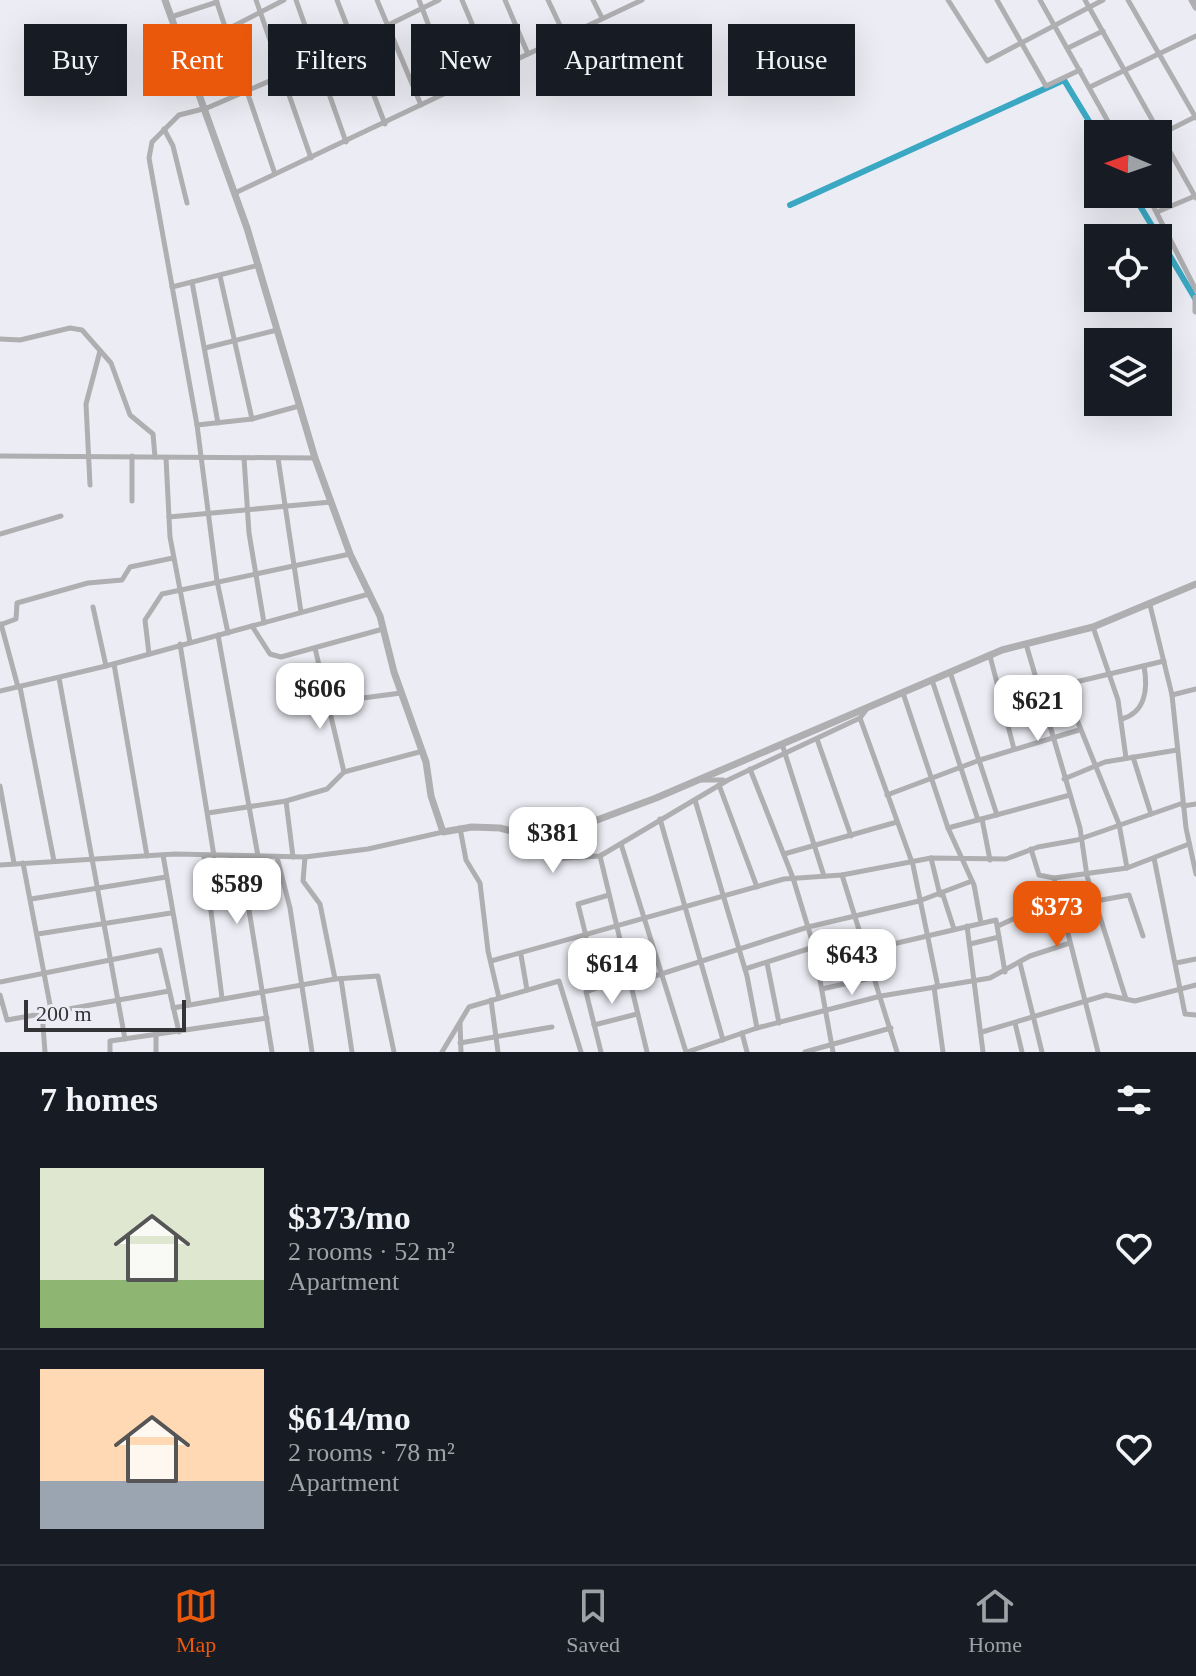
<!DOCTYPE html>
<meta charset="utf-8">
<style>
body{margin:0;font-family:Georgia,serif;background:#20242c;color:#f1f3f6;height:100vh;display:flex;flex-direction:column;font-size:30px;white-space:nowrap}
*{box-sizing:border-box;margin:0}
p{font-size:26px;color:#9ea1a6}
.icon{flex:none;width:44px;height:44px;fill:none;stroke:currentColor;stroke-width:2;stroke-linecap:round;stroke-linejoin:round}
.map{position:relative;height:1052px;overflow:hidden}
.details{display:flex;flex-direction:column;background:#171b24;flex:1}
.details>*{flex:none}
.hud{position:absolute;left:24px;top:24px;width:1148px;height:72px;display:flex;gap:16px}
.needle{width:52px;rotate:272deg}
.controls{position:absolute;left:1084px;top:120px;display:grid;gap:16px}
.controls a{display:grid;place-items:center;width:88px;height:88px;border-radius:0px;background:#171b24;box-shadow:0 8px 32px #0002;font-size:40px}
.scale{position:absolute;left:24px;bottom:20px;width:162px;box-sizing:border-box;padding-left:8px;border:4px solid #343437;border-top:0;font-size:22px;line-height:28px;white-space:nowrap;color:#343437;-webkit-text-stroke:6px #ecedf4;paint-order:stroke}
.price{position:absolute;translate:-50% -68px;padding:0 18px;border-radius:16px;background:#fff;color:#222;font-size:26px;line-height:52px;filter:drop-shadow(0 2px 4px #0008)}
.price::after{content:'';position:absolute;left:50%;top:48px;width:24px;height:18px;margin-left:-12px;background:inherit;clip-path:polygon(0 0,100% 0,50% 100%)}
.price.active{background:#ea580c;color:#fff}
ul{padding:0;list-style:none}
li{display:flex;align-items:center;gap:24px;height:200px;padding:0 40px}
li+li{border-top:2px solid #363941}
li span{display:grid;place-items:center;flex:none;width:224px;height:160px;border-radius:0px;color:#555}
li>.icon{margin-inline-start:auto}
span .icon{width:96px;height:96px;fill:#fffc;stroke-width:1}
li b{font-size:34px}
h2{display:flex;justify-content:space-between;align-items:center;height:96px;padding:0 40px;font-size:34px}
.pill{padding:0 28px;border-radius:0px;background:#171b24;box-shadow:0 8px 32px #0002;font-size:28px;line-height:72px}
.pill.active{background:#ea580c;color:#fff}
.dock{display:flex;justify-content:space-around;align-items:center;height:112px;border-top:2px solid #363941;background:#171b24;font-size:22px;color:#9ea1a6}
.dock a{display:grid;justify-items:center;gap:4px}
.dock .active{color:#ea580c}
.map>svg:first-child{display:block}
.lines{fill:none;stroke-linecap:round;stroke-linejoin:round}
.canal{stroke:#3ba8c3;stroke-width:6}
.minor{stroke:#afaeb1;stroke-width:5}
.tertiary{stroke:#afaeb1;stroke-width:7}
</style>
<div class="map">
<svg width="1196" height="1052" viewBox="0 0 1196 1052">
<rect width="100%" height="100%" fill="#ecedf4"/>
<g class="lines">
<g class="canal">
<path d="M 1133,194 L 1196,300"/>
<path d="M 790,205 L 1064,80 L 1098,136"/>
</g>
<g class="minor">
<path d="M 216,0 L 275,174"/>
<path d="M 256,0 L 311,158"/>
<path d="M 296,0 L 346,142"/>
<path d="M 337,0 L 385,124"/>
<path d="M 377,0 L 421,105"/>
<path d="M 419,0 L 453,89"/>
<path d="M 462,0 L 492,71"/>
<path d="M 505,0 L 528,54"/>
<path d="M 548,0 L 565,36"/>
<path d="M 593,0 L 602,18"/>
<path d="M 948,0 L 987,61 L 1103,0"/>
<path d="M 997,0 L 1046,86 L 1080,70"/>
<path d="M 1040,0 L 1115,134"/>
<path d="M 1085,0 L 1196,198"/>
<path d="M 1128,0 L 1196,118"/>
<path d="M 171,17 L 217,2"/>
<path d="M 226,30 L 284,0"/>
<path d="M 1068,48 L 1103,31"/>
<path d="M 1090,87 L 1196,36"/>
<path d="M 164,129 L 173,146 L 187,203"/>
<path d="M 1161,134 L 1195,117"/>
<path d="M 235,193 L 642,0"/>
<path d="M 1147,194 L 1196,290"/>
<path d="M 1157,212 L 1195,196"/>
<path d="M 220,276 L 252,419"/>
<path d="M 192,282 L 218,423"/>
<path d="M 172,287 L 259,265"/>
<path d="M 0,339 L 20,340 L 70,328 L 82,330 L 111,363 L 130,415 L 153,434 L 155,457"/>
<path d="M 205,348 L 277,330"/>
<path d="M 197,425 L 252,419 L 299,406"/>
<path d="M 0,456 L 315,458"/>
<path d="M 132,456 L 132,501"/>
<path d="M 166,458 L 170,537 L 190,642"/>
<path d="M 244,458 L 249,533 L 264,623"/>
<path d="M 278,458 L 301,612"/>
<path d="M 90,485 L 86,404 L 100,351"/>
<path d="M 169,517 L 331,502"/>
<path d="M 0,534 L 61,516"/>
<path d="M 1150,605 L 1172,695 L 1186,828 L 1196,874"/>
<path d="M 93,607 L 106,666"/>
<path d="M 1,624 L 18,687"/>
<path d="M 0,625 L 16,619 L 17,603 L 88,583 L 122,580 L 130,567 L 173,558"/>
<path d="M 252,626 L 270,654 L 281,657 L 383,629"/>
<path d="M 1093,627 L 1118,700 L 1126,758"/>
<path d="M 228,633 L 217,581 L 197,425 L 149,158 L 152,142 L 179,115 L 207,108 L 309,64 L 439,0"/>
<path d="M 218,635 L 258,856"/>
<path d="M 180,644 L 214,856"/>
<path d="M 1026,644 L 1080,828 L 1087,876 L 1126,999"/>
<path d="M 315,648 L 344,772"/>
<path d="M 149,654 L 145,620 L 162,594 L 350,554"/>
<path d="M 990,656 L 1014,749"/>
<path d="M 114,664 L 147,856"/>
<path d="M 950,672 L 997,815"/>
<path d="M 59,678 L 125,1039"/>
<path d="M 932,680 L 978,820"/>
<path d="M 326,683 L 363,698 L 401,693"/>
<path d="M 1063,685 L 1119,824 L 1127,868"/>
<path d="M 20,687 L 54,861"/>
<path d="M 0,691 L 106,666 L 369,594"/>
<path d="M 1038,691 L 1164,661"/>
<path d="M 903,693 L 948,828 L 974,885 L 981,923"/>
<path d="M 1172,695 L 1196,689"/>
<path d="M 860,718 L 913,865 L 938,987"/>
<path d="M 1122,719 C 1146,712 1148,688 1144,666"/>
<path d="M 817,739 L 851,836"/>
<path d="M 782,744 L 824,876"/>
<path d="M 1133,757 L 1151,814"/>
<path d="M 750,769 L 793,878 L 814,947 L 833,1052"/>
<path d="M 1064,779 L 1105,762 L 1177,750"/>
<path d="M 701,780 L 723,780"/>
<path d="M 719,785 L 757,887"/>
<path d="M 0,786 L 14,863"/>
<path d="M 887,795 L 980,760 L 1079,730"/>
<path d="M 695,800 L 747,976 L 757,1028"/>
<path d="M 286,801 L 293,857"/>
<path d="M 1183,806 L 1196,804"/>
<path d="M 208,813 L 286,801 L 327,789 L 344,772 L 423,751"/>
<path d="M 660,819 L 723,1040"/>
<path d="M 982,819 L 990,860"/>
<path d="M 460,828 L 466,860 L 480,883 L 488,951 L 499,998"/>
<path d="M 948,828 L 1070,795"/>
<path d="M 526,836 L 550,859 L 600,856 L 728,780 L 860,718 L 866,710"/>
<path d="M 621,844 L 686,1052"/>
<path d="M 1031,849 L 1039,875 L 1054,878 L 1098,1052"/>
<path d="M 784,854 L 897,822"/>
<path d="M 163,855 L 189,1004"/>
<path d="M 204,856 L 222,998"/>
<path d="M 600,856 L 647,1052"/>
<path d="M 231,857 L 249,910 L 272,1052"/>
<path d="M 277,857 L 290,908 L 312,1052"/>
<path d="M 305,857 L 303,881 L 320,904 L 335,979"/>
<path d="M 931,858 L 940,895"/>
<path d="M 1154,858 L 1185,1014 L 1196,1015"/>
<path d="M 23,863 L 51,1010"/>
<path d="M 0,865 L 175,854 L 305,857 L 368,849 L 443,832"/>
<path d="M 842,875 L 897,1052"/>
<path d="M 1054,878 L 1127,868 L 1189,844"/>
<path d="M 942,892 L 954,929"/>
<path d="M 31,899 L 166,877"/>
<path d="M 1096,901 L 1129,895 L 1143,936"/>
<path d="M 1062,906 L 1094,895"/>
<path d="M 967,926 L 983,1052"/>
<path d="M 998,926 L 1060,897"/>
<path d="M 38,934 L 171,913"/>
<path d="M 586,936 L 578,904 L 609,895"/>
<path d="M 970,944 L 999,937"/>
<path d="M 867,950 L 996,920 L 1005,972"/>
<path d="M 521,955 L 527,990"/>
<path d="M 491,961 L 784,879 L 842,875 L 931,858 L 1006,859 L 1038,847 L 1077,840 L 1183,803"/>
<path d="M 767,963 L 779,1023"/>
<path d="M 1020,963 L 1042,1052"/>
<path d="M 1176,963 L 1196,959"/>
<path d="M 745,969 L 814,947"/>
<path d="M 341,979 L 352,1052"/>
<path d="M 0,982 L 160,950 L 179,1032"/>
<path d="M 630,984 L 808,927 L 919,901 L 972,881"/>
<path d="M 934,987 L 943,1052"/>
<path d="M 822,989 L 875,977"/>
<path d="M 0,995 L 7,1020 L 169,991"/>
<path d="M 491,1000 L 498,1052"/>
<path d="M 173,1008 L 335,979 L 378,976 L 394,1052"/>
<path d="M 42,1013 L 45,1052"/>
<path d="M 460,1023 L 461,1052"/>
<path d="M 1015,1023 L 1022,1052"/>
<path d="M 594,1025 L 637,1014"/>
<path d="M 982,1032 L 1106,995 L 1135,1001 L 1196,985"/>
<path d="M 742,1033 L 747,1052"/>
<path d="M 156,1035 L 156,1052"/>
<path d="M 460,1043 L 552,1027"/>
<path d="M 110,1052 L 110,1041 L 267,1018"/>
<path d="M 442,1052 L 469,1007 L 559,981 L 581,1052"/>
<path d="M 601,1052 L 586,992 L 629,976"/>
<path d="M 687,1052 L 757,1028 L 881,996 L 990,978 L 1030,956 L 1070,943"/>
<path d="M 805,1052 L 891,1028"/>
</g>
<g class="tertiary">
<path d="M 165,0 L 247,228 L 315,458 L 350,554 L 380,616 L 394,672 L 426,762 L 431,796 L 443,832 L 472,827 L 500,828 L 538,838 L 589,823 L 656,798 L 1002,650 L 1093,627 L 1196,584"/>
<path d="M 1192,0 L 1196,7"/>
<path d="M 1196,298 L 1196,311"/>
</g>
</g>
</svg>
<div class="controls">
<a><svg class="needle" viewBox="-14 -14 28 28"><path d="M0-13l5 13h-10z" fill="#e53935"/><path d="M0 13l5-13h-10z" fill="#9ea1a6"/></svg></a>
<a><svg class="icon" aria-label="locate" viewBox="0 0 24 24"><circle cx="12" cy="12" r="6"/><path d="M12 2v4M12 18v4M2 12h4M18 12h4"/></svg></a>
<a><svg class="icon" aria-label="layers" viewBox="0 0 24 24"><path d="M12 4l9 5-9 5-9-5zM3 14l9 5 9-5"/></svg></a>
</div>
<div class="scale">200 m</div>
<b class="price" style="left:320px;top:731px">$606</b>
<b class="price" style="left:1038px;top:743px">$621</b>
<b class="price" style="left:553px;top:875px">$381</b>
<b class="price" style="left:237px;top:926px">$589</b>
<b class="price active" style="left:1057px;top:949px">$373</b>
<b class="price" style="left:852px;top:997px">$643</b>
<b class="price" style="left:612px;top:1006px">$614</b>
<div class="hud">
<a class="pill">Buy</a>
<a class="pill active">Rent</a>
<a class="pill">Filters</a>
<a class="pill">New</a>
<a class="pill">Apartment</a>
<a class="pill">House</a>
</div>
</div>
<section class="details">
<h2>7 homes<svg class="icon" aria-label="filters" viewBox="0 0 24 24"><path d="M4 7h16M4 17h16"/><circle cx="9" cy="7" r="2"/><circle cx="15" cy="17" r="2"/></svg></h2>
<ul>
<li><span style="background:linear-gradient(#dfe7d0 70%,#8fb573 0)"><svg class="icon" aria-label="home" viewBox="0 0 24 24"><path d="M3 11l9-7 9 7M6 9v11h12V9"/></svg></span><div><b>$373/mo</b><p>2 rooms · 52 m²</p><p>Apartment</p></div><svg class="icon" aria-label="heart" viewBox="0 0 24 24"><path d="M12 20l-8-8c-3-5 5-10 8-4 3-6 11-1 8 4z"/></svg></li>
<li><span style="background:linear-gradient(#ffd9b3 70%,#9aa5b1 0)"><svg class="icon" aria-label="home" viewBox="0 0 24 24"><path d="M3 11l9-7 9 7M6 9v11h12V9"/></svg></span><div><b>$614/mo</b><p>2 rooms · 78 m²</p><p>Apartment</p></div><svg class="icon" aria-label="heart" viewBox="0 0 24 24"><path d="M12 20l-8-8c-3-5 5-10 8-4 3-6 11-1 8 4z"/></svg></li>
</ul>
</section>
<nav class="dock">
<a class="active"><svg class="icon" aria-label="map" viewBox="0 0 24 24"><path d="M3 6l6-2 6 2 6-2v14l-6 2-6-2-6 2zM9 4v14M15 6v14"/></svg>Map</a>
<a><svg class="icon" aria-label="saved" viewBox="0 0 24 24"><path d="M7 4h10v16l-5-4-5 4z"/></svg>Saved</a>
<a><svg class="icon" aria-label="home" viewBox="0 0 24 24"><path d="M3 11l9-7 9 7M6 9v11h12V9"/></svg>Home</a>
</nav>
